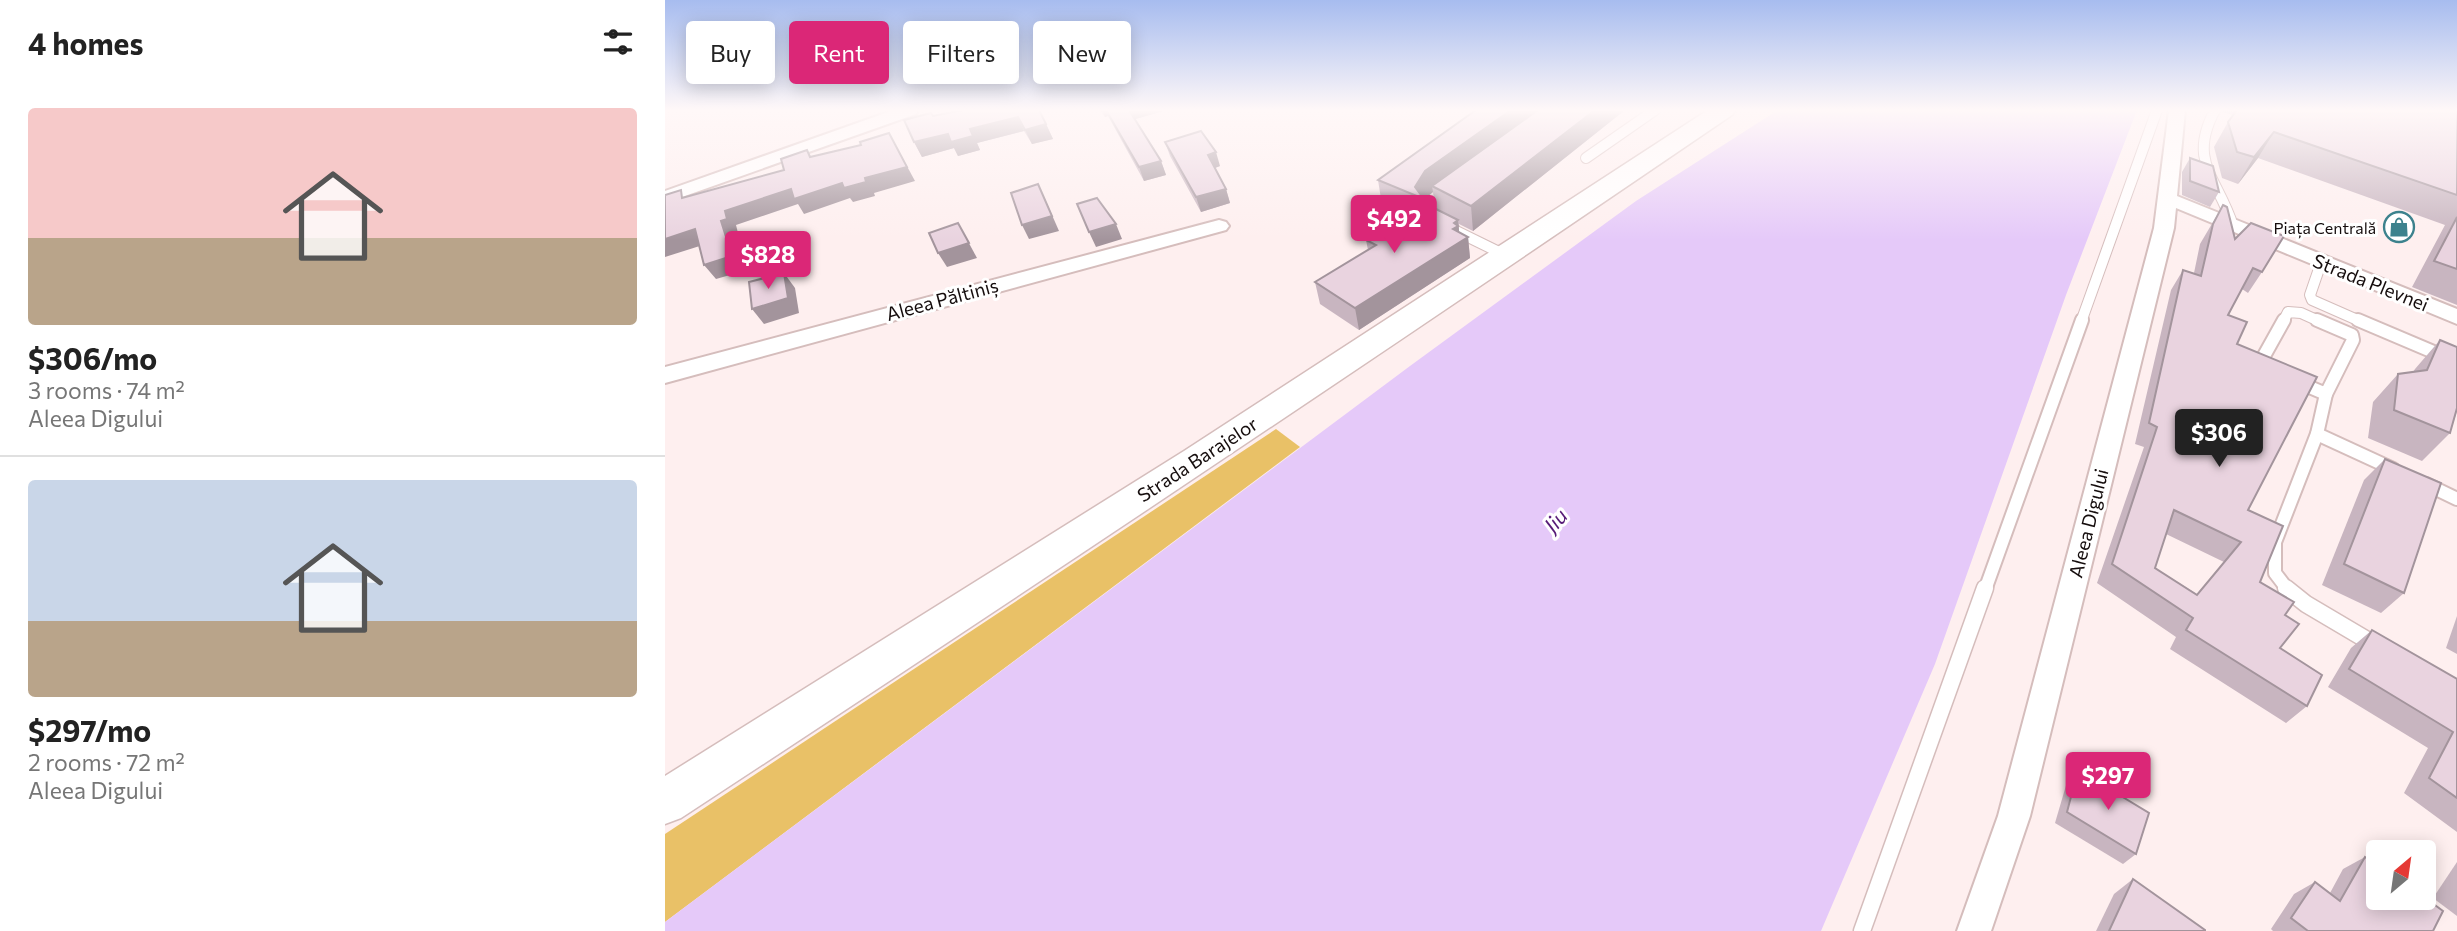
<!DOCTYPE html>
<meta charset="utf-8">
<style>
body{margin:0;font-family:Commissioner,sans-serif;background:#f2f2f2;color:#222;height:100vh;display:flex;flex-direction:column;font-size:26px;white-space:nowrap}
*{box-sizing:border-box;margin:0}
p{font-size:23px;color:#767676}
.icon{flex:none;width:38px;height:38px;fill:none;stroke:currentColor;stroke-width:2;stroke-linecap:round;stroke-linejoin:round}
.map{position:relative;flex:1;overflow:hidden}
.drawer{display:flex;flex-direction:column;background:#fff;width:665px}
.drawer>*{flex:none}
.banner{position:absolute;left:21px;top:21px;width:665px;height:63px;display:flex;gap:14px}
.needle{width:46px;rotate:29deg}
.tools{position:absolute;left:1701px;top:840px;display:grid;gap:14px}
.tools a{display:grid;place-items:center;width:70px;height:70px;border-radius:7px;background:#fff;box-shadow:0 4px 18px #0003;font-size:35px}
.price{position:absolute;translate:-50% -60px;padding:0 16px;border-radius:7px;background:#db2777;color:#fff;font-size:23px;line-height:46px;filter:drop-shadow(0 2px 4px #0008)}
.price::after{content:'';position:absolute;left:50%;top:42px;width:21px;height:16px;margin-left:-10px;background:inherit;clip-path:polygon(0 0,100% 0,50% 100%)}
.price.selected{background:#222;color:#fff}
ul{padding:0;list-style:none}
li{display:grid;align-content:center;gap:14px;height:371px;padding:0 28px}
li+li{border-top:2px solid #e0e0e0}
li span{display:grid;place-items:center;height:217px;border-radius:7px;color:#555}
li>.icon{margin-inline-start:auto}
span .icon{width:126px;height:126px;fill:#fffc;stroke-width:1}
li b{font-size:30px}
h2{display:flex;justify-content:space-between;align-items:center;height:84px;padding:0 28px;font-size:30px}
.tag{padding:0 24px;border-radius:7px;background:#fff;box-shadow:0 4px 18px #0003;font-size:24px;line-height:63px}
.tag.selected{background:#db2777;color:#fff}
main{display:flex;flex:1;min-height:0}
.map>svg:first-child{display:block}
.green{fill:#e9c167}
.water{fill:#e5c9f9}
.lines{fill:none;stroke-linecap:round;stroke-linejoin:round}
.service-far2-casing{stroke:#d5bdbc;stroke-width:12}
.service-far1-casing{stroke:#d5bdbc;stroke-width:16}
.service-casing{stroke:#d5bdbc;stroke-width:19}
.minor-casing{stroke:#d5bdbc;stroke-width:4}
.secondary-casing{stroke:#d5bdbc;stroke-width:3}
.service-far2{stroke:#fff;stroke-width:10}
.service-far1{stroke:#fff;stroke-width:12}
.service{stroke:#fff;stroke-width:16}
.minor{fill:#fff;fill-rule:evenodd}
.secondary{fill:#fff;fill-rule:evenodd}
.wall{fill:#c8b5c0;fill-rule:evenodd}
.shaded-wall{fill:#a3949c}
.building{fill:#e9d3df;stroke:#a3949c;stroke-width:2;fill-rule:evenodd}
.labels{text-anchor:middle;dominant-baseline:central;stroke-width:6;stroke-linejoin:round;paint-order:stroke}
.far-poi-label{font-size:16px;fill:#150d0d;stroke:#fff;text-anchor:end}
.street-label{font-size:19px;fill:#150d0d;stroke:#fff}
.water-label{font-size:21px;font-style:italic;fill:#571b77;stroke:#fff}
</style>
<main>
<section class="drawer">
<h2>4 homes<svg class="icon" aria-label="filters" viewBox="0 0 24 24"><path d="M4 7h16M4 17h16"/><circle cx="9" cy="7" r="2"/><circle cx="15" cy="17" r="2"/></svg></h2>
<ul>
<li><span style="background:linear-gradient(#f6c9c9 60%,#b9a48a 0)"><svg class="icon" aria-label="home" viewBox="0 0 24 24"><path d="M3 11l9-7 9 7M6 9v11h12V9"/></svg></span><div><b>$306/mo</b><p>3 rooms · 74 m²</p><p>Aleea Digului</p></div></li>
<li><span style="background:linear-gradient(#c9d6e8 65%,#b9a48a 0)"><svg class="icon" aria-label="home" viewBox="0 0 24 24"><path d="M3 11l9-7 9 7M6 9v11h12V9"/></svg></span><div><b>$297/mo</b><p>2 rooms · 72 m²</p><p>Aleea Digului</p></div></li>
</ul>
</section>
<div class="map">
<svg width="1792" height="931" viewBox="0 0 1792 931">
<rect width="100%" height="100%" fill="#feefef"/>
<path class="green" d="M 611,429 L 635,447 L 0,922 L 0,834 Z"/>
<path class="water" d="M 1113,110 L 1472,110 L 1401,295 L 1270,664 L 1156,931 L 0,931 L 0,922 L 745,366 L 971,201 Z"/>
<g class="lines">
<g class="service-far2-casing">
<g id="service-far2">
<path d="M 1550,110 C 1522,162 1553,178 1568,226"/>
<path d="M 921,158 L 990,110"/>
<path d="M 789,230 L 842,256"/>
<path d="M 1656,263 L 1645,295 L 1647,300 L 1697,322"/>
<path d="M 1416,322 L 1492,110"/>
<path d="M 1618,322 L 1623,312 L 1636,313 L 1656,322"/>
</g>
</g>
<g class="service-far1-casing">
<g id="service-far1">
<path d="M 1619,320 L 1595,363 L 1600,368 L 1661,394 L 1688,340 L 1687,335 L 1652,320"/>
<path d="M 1693,320 L 1792,362"/>
<path d="M 1652,434 L 1728,469"/>
<path d="M 1761,484 L 1792,499"/>
<path d="M 1320,590 L 1417,320"/>
<path d="M 1623,590 L 1610,573 L 1610,542 L 1652,434 L 1661,394"/>
</g>
</g>
<g class="service-casing">
<g id="service">
<path d="M 1621,588 L 1641,604 L 1712,646"/>
<path d="M 1197,931 L 1320,588"/>
</g>
</g>
<g class="minor-casing">
<g id="minor">
<path d="M 229,110 L 253,110 L 251,114 L 0,203 L 0,191 Z"/>
<path d="M 1504,110 L 1520,110 L 1512,196 L 1792,309 L 1792,324 L 1511,208 L 1509,228 L 1365,816 L 1326,931 L 1292,931 L 1333,816 L 1489,228 Z"/>
<path d="M 554,220 L 561,222 L 564,226 L 561,230 L 0,383 L 0,367 Z"/>
</g>
</g>
<g class="secondary-casing">
<path id="secondary" d="M 1043,110 L 1071,110 L 1067,115 C 719,352 369,587 16,818 L 0,824 L 0,776 L 519,451 Z"/>
</g>
<use href="#service-far2" class="service-far2"/>
<use href="#service-far1" class="service-far1"/>
<use href="#service" class="service"/>
<use href="#minor" class="minor"/>
<use href="#secondary" class="secondary"/>
</g>
<g class="wall">
<path d="M 298,110 L 381,124 L 388,139 L 367,144 L 359,131 L 312,143 L 315,150 L 293,156 L 289,148 L 257,157 L 249,142 L 268,116 Z"/>
<path d="M 435,110 L 502,110 L 470,119 L 496,161 L 501,175 L 479,181 L 443,116 L 440,117 Z"/>
<path d="M 811,110 L 960,110 L 808,231 L 794,224 L 794,232 L 803,237 L 805,258 L 694,330 L 655,304 L 650,282 L 703,250 L 701,240 L 742,216 L 717,205 L 713,180 ZM 768,192 L 770,209 L 760,205 L 759,202 L 763,196 Z"/>
<path d="M 1557,110 L 1792,110 L 1792,305 L 1747,287 L 1780,225 L 1593,158 L 1573,184 L 1557,178 L 1549,147 L 1563,122 L 1568,115 L 1557,112 Z"/>
<path d="M 500,142 L 555,166 L 550,168 L 561,189 L 565,203 L 536,212 L 505,156 Z"/>
<path d="M 1525,158 L 1554,192 L 1545,207 L 1517,195 L 1517,172 Z"/>
<path d="M 1558,205 L 1570,239 L 1597,272 L 1583,293 L 1577,289 L 1563,315 L 1572,344 L 1583,510 L 1595,582 L 1620,615 L 1615,648 L 1642,706 L 1621,723 L 1505,649 L 1511,637 L 1432,583 L 1479,447 L 1470,444 L 1506,290 L 1518,270 L 1529,273 L 1535,244 ZM 1501,534 L 1559,562 L 1532,594 L 1490,568 Z"/>
<path d="M 1775,340 L 1792,347 L 1792,411 L 1785,433 L 1757,461 L 1703,438 L 1708,402 L 1733,374 L 1748,372 L 1750,369 Z"/>
<path d="M 1720,459 L 1739,593 L 1716,613 L 1657,585 L 1699,480 Z"/>
<path d="M 1792,616 L 1792,654 L 1781,648 Z"/>
<path d="M 1707,630 L 1792,679 L 1792,832 L 1739,793 L 1763,748 L 1663,687 L 1686,648 Z"/>
<path d="M 1413,770 L 1471,854 L 1458,864 L 1390,823 L 1402,782 Z"/>
<path d="M 1700,857 L 1768,931 L 1608,931 L 1606,929 L 1629,894 L 1650,882 L 1665,893 L 1678,869 Z"/>
<path d="M 1792,862 L 1792,916 L 1768,898 Z"/>
<path d="M 1468,879 L 1540,931 L 1431,931 L 1449,894 Z"/>
</g>
<g class="shaded-wall">
<path d="M 437,110 L 440,110 L 443,116 L 440,117 Z"/>
<path d="M 463,110 L 502,110 L 467,120 Z"/>
<path d="M 846,110 L 881,110 L 767,186 L 768,192 L 763,196 L 759,202 L 759,199 L 750,187 L 760,171 Z"/>
<path d="M 930,110 L 960,110 L 808,231 L 806,206 Z"/>
<path d="M 353,117 L 359,131 L 312,143 L 315,150 L 293,156 L 289,148 L 257,157 L 249,142 Z"/>
<path d="M 381,124 L 388,139 L 367,144 L 360,130 Z"/>
<path d="M 1609,132 L 1593,158 L 1573,184 L 1589,157 Z"/>
<path d="M 224,133 L 250,181 L 209,193 L 210,196 L 188,202 L 185,198 L 139,214 L 133,204 L 71,225 L 73,233 L 67,235 L 79,271 L 51,279 L 39,265 L 60,211 L 126,189 L 177,183 L 200,178 Z"/>
<path d="M 551,152 L 555,166 L 547,169 L 543,155 Z"/>
<path d="M 496,161 L 501,175 L 479,181 L 474,167 Z"/>
<path d="M 561,189 L 565,203 L 536,212 L 531,197 Z"/>
<path d="M 380,199 L 394,231 L 364,239 L 357,225 Z"/>
<path d="M 793,220 L 795,241 L 803,237 L 805,258 L 694,330 L 690,308 Z"/>
<path d="M 293,223 L 312,258 L 282,267 L 273,253 Z"/>
<path d="M 451,224 L 457,239 L 431,247 L 424,232 Z"/>
<path d="M 30,229 L 41,244 L 0,257 L 0,239 Z"/>
<path d="M 119,273 L 130,288 L 134,313 L 99,324 L 87,309 Z"/>
</g>
<g class="building">
<path d="M 298,110 L 374,110 L 381,124 L 360,130 L 353,117 L 305,129 L 308,136 L 286,142 L 283,134 L 249,142 L 239,120 L 266,113 L 268,116 Z"/>
<path d="M 441,110 L 464,110 L 496,161 L 474,167 Z"/>
<path d="M 811,110 L 846,110 L 760,171 L 750,187 L 759,199 L 713,180 Z"/>
<path d="M 873,110 L 930,110 L 806,206 L 767,186 Z"/>
<path d="M 1572,110 L 1792,110 L 1792,195 L 1609,132 L 1589,157 L 1572,152 L 1563,122 Z"/>
<path d="M 536,131 L 551,152 L 543,155 L 561,189 L 531,197 L 500,142 Z"/>
<path d="M 224,133 L 242,167 L 200,178 L 201,182 L 179,188 L 177,183 L 129,199 L 126,189 L 60,211 L 62,219 L 56,221 L 67,256 L 39,265 L 30,229 L 0,239 L 0,195 L 16,190 L 17,198 L 119,170 L 116,159 L 142,150 L 145,157 L 196,145 L 195,142 Z"/>
<path d="M 1525,158 L 1548,166 L 1554,192 L 1525,181 Z"/>
<path d="M 373,184 L 387,216 L 357,225 L 346,193 Z"/>
<path d="M 432,198 L 451,224 L 424,232 L 412,204 Z"/>
<path d="M 761,204 L 793,220 L 789,223 L 793,226 L 788,229 L 803,237 L 690,308 L 650,282 L 711,245 L 701,240 Z"/>
<path d="M 1558,205 L 1562,207 L 1570,239 L 1586,223 L 1619,236 L 1597,272 L 1588,268 L 1563,315 L 1582,322 L 1572,344 L 1652,377 L 1583,510 L 1618,526 L 1595,582 L 1629,602 L 1620,615 L 1634,624 L 1615,648 L 1657,675 L 1642,706 L 1521,630 L 1528,618 L 1447,564 L 1492,427 L 1484,423 L 1518,270 L 1536,276 L 1548,224 ZM 1509,510 L 1576,542 L 1532,595 L 1490,568 Z"/>
<path d="M 1792,217 L 1792,269 L 1769,261 Z"/>
<path d="M 293,223 L 304,243 L 273,253 L 264,233 Z"/>
<path d="M 119,273 L 123,298 L 87,309 L 84,282 Z"/>
<path d="M 1775,340 L 1792,347 L 1792,408 L 1785,433 L 1729,410 L 1733,374 L 1762,370 Z"/>
<path d="M 1720,459 L 1776,483 L 1739,593 L 1679,564 Z"/>
<path d="M 1707,630 L 1792,679 L 1792,798 L 1764,778 L 1788,732 L 1684,669 Z"/>
<path d="M 1413,770 L 1484,813 L 1471,854 L 1402,812 Z"/>
<path d="M 1700,857 L 1713,866 L 1713,898 L 1759,897 L 1778,911 L 1768,931 L 1643,931 L 1626,918 L 1650,882 L 1675,901 Z"/>
<path d="M 1468,879 L 1540,930 L 1540,931 L 1444,931 Z"/>
</g>
<linearGradient id="sky" x2="0" y2="1"><stop stop-color="#a7bcef"/><stop offset="0.46" stop-color="#fff8f8"/><stop offset="1" stop-color="#fff8f8" stop-opacity="0"/></linearGradient>
<rect width="1792" height="240" fill="url(#sky)"/>
<defs>
<g id="shop-ring" transform="scale(1.575)"><circle r="9.5" fill="#fff" stroke="#3c828d" stroke-width="1.5"/><path d="M-5-2.5h2.3a2.7 3.5 0 0 1 5.4 0H5L5.5 6h-11ZM-1.5-2.5h3a1.5 2.3 0 0 0-3 0Z" fill="#3c828d"/></g>
</defs>
<g fill-rule="evenodd">
<use href="#shop-ring" x="1734" y="227"/>
</g>
<g class="labels">
<g class="far-poi-label">
<text x="1711" y="227">Piața Centrală</text>
</g>
<g class="street-label">
<text transform="translate(1706 282) rotate(22)">Strada Plevnei</text>
<text transform="translate(277 299) rotate(-15)">Aleea Păltiniș</text>
<text transform="translate(532 459) rotate(-33)">Strada Barajelor</text>
<text transform="translate(1423 523) rotate(-76)">Aleea Digului</text>
</g>
<g class="water-label">
<text transform="translate(890 520) rotate(-49)">Jiu</text>
</g>
</g>
</svg>
<div class="tools">
<a><svg class="needle" viewBox="-14 -14 28 28"><path d="M0-13l5 13h-10z" fill="#e53935"/><path d="M0 13l5-13h-10z" fill="#767676"/></svg></a>
</div>
<b class="price" style="left:729px;top:255px">$492</b>
<b class="price" style="left:103px;top:291px">$828</b>
<b class="price selected" style="left:1554px;top:469px">$306</b>
<b class="price" style="left:1443px;top:812px">$297</b>
<div class="banner">
<a class="tag">Buy</a>
<a class="tag selected">Rent</a>
<a class="tag">Filters</a>
<a class="tag">New</a>
</div>
</div>
</main>
